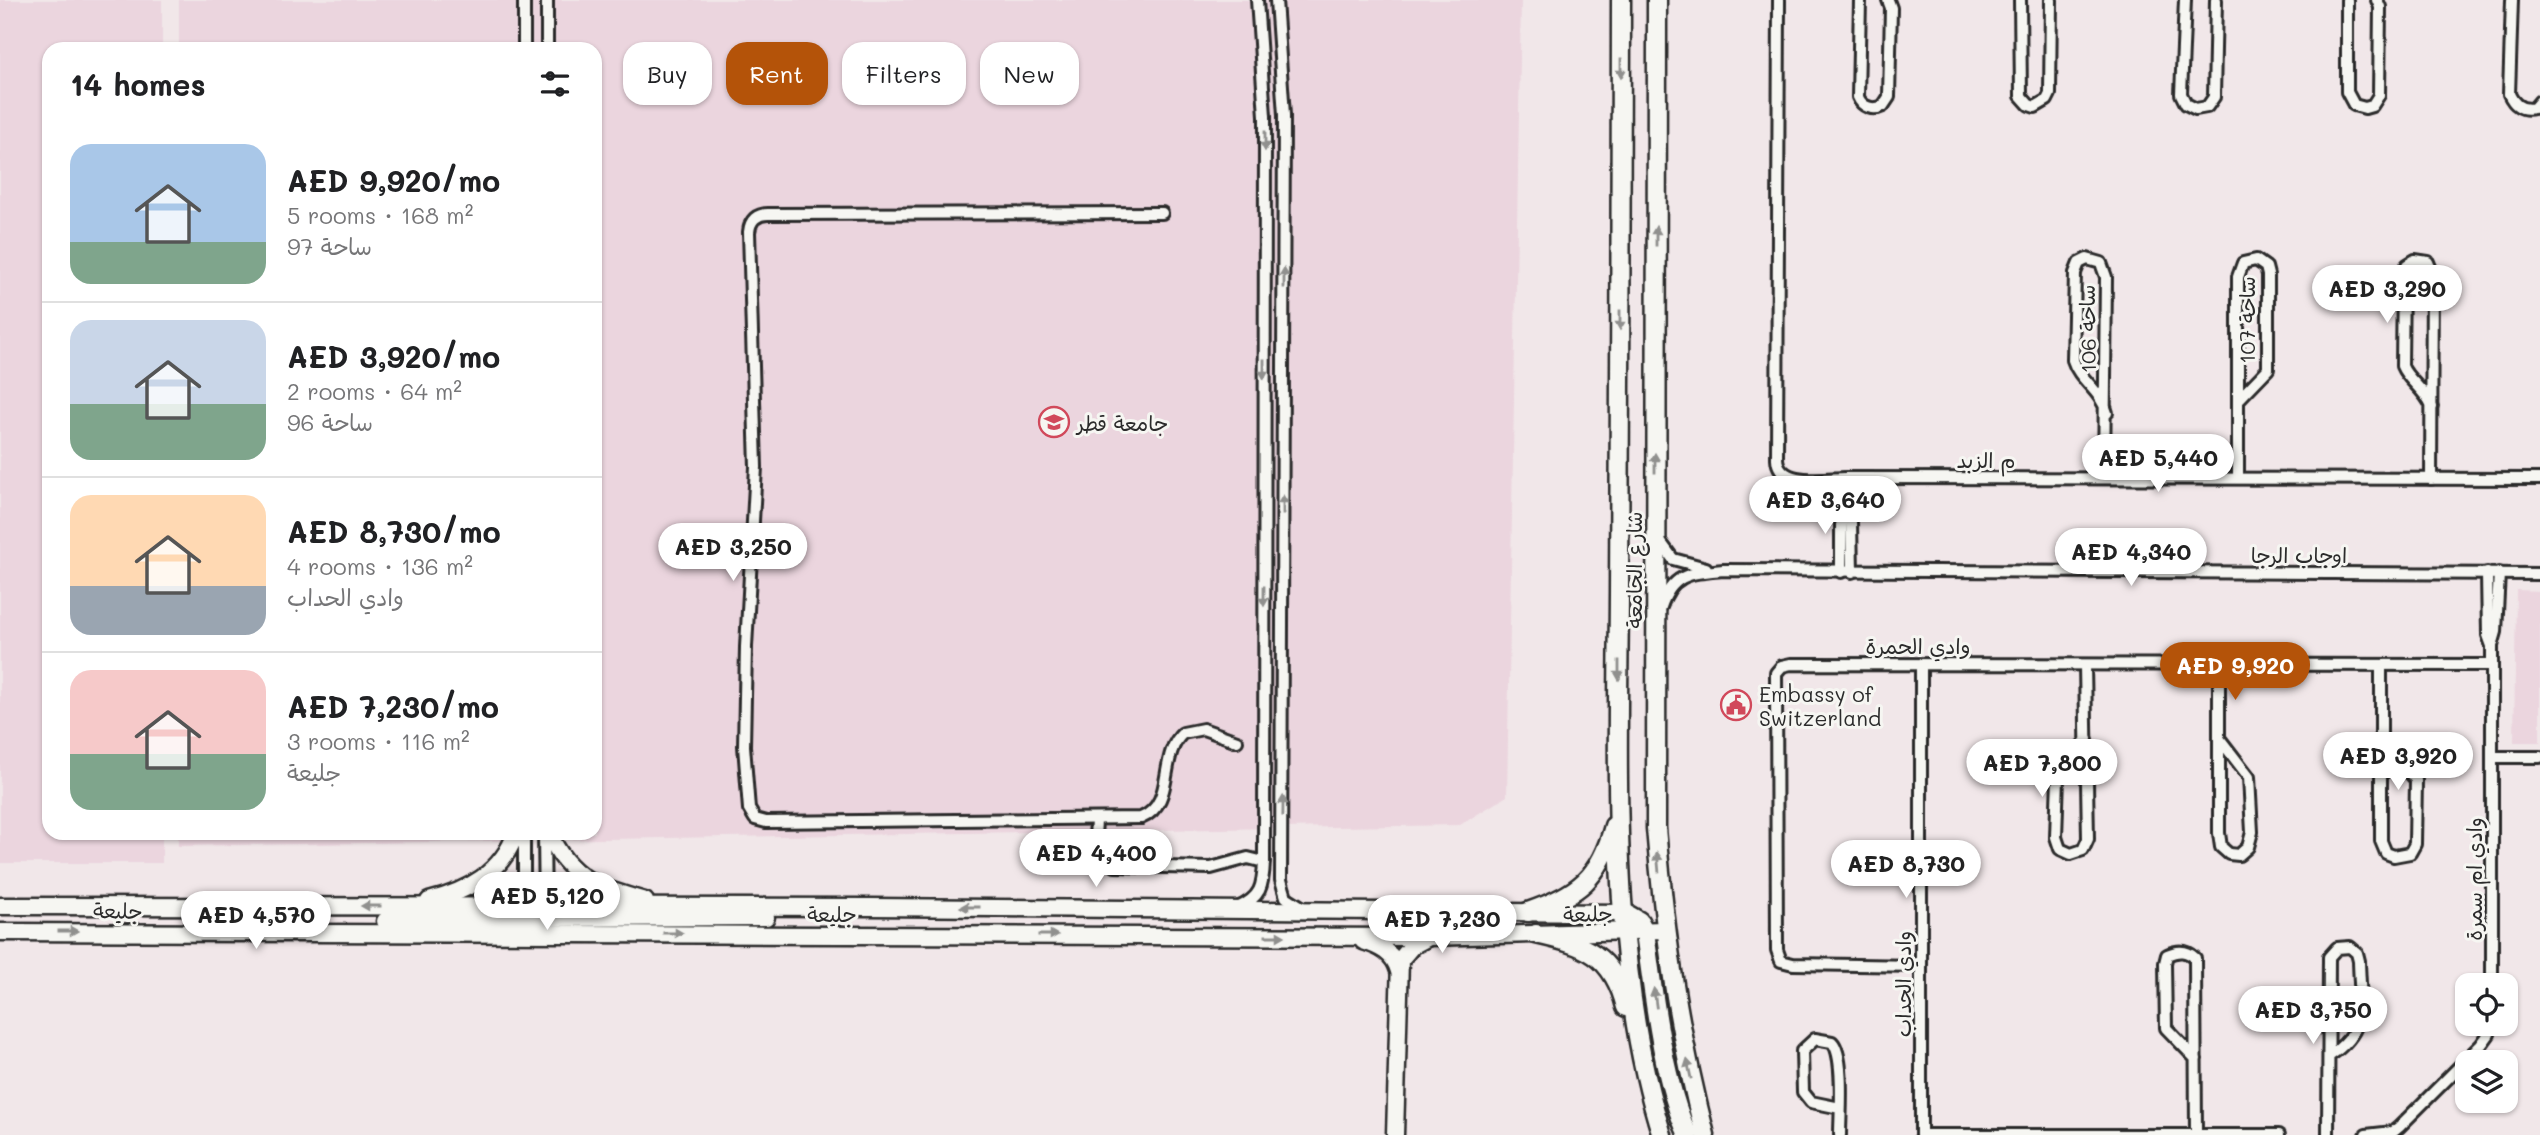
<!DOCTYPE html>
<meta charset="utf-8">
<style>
body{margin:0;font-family:Mali,"Playpen Sans Arabic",sans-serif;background:#f2f2f2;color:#202124;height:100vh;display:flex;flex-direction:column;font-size:26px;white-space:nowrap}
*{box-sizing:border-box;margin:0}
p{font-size:23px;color:#757577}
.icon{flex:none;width:38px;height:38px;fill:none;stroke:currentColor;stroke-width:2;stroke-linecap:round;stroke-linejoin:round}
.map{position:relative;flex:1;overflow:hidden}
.panel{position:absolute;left:42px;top:42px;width:560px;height:798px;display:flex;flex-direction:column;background:#fff;border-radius:21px;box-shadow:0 2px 5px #0004}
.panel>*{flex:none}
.hud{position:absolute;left:623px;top:42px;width:665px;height:63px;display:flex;gap:14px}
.controls{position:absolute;left:2455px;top:973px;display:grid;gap:14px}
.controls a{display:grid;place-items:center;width:63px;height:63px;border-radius:14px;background:#fff;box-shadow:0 2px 5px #0004;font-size:35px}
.price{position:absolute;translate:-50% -60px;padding:0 16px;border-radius:24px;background:#fff;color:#222;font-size:23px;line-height:46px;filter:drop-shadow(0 2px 4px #0008)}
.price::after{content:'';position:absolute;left:50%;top:42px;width:21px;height:16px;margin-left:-10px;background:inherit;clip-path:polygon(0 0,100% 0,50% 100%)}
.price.current{background:#b45309;color:#fff}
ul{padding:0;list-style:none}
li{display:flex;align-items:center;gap:21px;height:175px;padding:0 28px}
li+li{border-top:2px solid #e0e0e0}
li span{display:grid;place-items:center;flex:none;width:196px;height:140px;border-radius:21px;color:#555}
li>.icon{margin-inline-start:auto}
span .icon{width:84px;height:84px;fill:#fffc;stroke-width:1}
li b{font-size:30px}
h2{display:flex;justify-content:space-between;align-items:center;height:84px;padding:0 28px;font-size:30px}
.chip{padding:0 24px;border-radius:21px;background:#fff;box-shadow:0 2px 5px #0004;font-size:24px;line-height:63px}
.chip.current{background:#b45309;color:#fff}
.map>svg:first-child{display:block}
.built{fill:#ebd5de}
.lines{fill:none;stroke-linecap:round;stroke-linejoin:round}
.street-casing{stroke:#2b2b2b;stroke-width:16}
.secondary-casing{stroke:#2b2b2b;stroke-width:21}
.primary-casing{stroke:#2b2b2b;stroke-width:23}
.street{stroke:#f6f6f2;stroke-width:10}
.secondary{stroke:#f6f6f2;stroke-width:16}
.primary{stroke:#f6f6f2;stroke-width:18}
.oneway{fill:#90908e}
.labels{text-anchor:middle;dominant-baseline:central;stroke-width:6;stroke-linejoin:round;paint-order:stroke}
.street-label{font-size:21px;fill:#2b2b2b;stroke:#f6f6f2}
.poi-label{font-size:21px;fill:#2b2b2b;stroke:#f6f6f2;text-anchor:start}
</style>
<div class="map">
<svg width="2540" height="1135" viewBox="0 0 2540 1135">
<rect width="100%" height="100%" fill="#f1e7e9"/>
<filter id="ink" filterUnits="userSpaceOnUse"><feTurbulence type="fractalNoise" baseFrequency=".0143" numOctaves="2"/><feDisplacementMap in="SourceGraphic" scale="14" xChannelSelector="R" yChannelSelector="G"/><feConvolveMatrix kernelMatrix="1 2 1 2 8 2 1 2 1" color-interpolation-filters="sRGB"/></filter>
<g filter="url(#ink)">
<g class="built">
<path d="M 0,0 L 162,0 L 162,49 L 49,49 L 49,833 L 162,833 L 162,863 L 0,863 Z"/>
<path d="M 179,0 L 1521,0 L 1507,796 L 1460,825 L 178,846 L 178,833 L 595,833 L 595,49 L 179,49 Z"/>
<path d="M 2516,590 L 2540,591 L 2540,742 L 2514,742 Z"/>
</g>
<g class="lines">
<g class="street-casing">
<g id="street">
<path d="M 1276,0 L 1284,115 L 1281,880 L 1286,897 L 1305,909"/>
<path d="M 1779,0 L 1777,458 C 1778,487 1825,478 1846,478 L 2540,479"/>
<path d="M 1860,0 L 1858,97 C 1862,107 1873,111 1883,106 L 1889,97 L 1891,8 L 1888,0"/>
<path d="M 2020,0 L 2021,96 L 2029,105 L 2035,107 L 2047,100 L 2050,94 L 2051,0"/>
<path d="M 2185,0 L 2181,94 L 2186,104 L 2196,109 L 2207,107 L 2214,97 L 2216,0"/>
<path d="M 2347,0 L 2347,92 L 2354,105 L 2365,108 L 2372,106 L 2379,95 L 2380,7 L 2377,0"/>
<path d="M 2512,0 L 2509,94 C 2514,105 2522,111 2534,108 L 2540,101"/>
<path d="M 524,49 L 524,0"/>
<path d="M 547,49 L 547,0"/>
<path d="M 1162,213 L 768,214 C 757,214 750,220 749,232 L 756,467 L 746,647 L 744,746 L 749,809 L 755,819 L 766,822 L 1141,818 C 1176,804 1158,755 1183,733 L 1203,729 L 1237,741"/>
<path d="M 2104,478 L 2106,277 L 2101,263 L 2087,259 L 2079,263 L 2075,273 L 2073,360 C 2079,380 2101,390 2107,413"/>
<path d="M 2238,478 L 2238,277 L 2243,263 L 2256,260 L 2266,267 L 2268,275 L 2268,369 L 2240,398"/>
<path d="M 2431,479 L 2432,272 L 2428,262 L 2415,260 L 2407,265 L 2403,275 L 2402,366 C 2408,381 2424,388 2432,407"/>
<path d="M 1847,507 L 1851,522 L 1852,572"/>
<path d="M 1659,540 L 1673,559 L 1706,568"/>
<path d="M 1841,572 L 1841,525 L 1846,505 L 1846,478"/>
<path d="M 2487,573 L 2488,635 L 2492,646"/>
<path d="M 1661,607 C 1672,573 1691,573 1723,570 L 2540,574"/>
<path d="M 2085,665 L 2088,839 L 2083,850 L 2071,854 L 2060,849 L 2056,837 L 2058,777 L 2087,739"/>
<path d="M 2219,665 L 2219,833 L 2221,847 L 2229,854 L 2239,855 L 2248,847 L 2252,832 L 2249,777 L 2219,738"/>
<path d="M 2381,666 L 2381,841 L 2386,853 L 2394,856 L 2410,853 L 2415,844 L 2416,780 L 2383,742"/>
<path d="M 2492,757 L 2540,757"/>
<path d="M 1096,820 L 1095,838 L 1099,852 L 1115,866 L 1211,868 L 1248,858 L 1264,862"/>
<path d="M 524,833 L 524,911"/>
<path d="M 544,833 L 545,911"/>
<path d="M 1237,908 C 1261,898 1263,886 1264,862 L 1265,116 L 1257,0"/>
<path d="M 1921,966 L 1793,964 L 1781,961 L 1777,950 L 1776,673 L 1782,666 L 1791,664 L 2492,665"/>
<path d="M 2492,985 L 2492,646 L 2496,632 L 2499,573"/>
<path d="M 2196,1059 L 2166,1028 L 2165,963 L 2167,955 C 2178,950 2187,950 2195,958 L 2196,1134"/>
<path d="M 1840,1108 L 1811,1102 L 1803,1092 L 1802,1051 L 1815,1039 L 1832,1042 C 1845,1055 1840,1114 1840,1135"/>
<path d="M 1921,1135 L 1921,665"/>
<path d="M 1921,1135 L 2279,1135"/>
<path d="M 2328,1135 L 2329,957 L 2337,948 L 2350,947 L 2357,953 L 2359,961 C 2360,1004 2369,1030 2329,1056"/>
<path d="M 2366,1135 L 2393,1132 L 2399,1127 L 2481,1045 L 2489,1034 L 2491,1024"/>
</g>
</g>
<g class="secondary-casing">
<g id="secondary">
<path d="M 549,833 C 568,879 599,888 645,901"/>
<path d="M 429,901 C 468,891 502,873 516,833"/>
<path d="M 0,906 L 871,907 L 1625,913"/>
<path d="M 385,921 L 528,920 L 540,914 L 545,906"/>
<path d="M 534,922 L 545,918 L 766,917"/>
<path d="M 0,932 L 1429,937 L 1664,930"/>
<path d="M 1363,941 C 1380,946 1394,953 1399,971"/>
<path d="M 1395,1135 L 1400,960 L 1412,946 L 1427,938"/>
</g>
</g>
<g class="primary-casing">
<g id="primary">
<path d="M 1621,0 C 1621,198 1620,397 1619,595 C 1618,767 1609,970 1662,1135"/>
<path d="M 1657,0 L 1656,828 C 1665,936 1678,1030 1705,1135"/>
<path d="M 1528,912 C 1578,895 1600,878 1614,826"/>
<path d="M 1625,913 L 1639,921 L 1645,932 C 1653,991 1663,1082 1688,1135"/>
<path d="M 1536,934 C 1585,945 1613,954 1626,1007"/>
</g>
</g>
<use href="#street" class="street"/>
<use href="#secondary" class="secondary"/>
<use href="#primary" class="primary"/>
</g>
<defs><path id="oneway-solid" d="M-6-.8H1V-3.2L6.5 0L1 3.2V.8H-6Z" transform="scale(1.75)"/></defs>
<g class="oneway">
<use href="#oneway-solid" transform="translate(1621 68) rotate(90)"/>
<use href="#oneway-solid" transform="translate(1265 141) rotate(90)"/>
<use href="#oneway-solid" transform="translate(1656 236) rotate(-90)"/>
<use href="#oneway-solid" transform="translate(1284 278) rotate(-90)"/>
<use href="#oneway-solid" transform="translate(1620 320) rotate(90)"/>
<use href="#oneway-solid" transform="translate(1264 369) rotate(90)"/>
<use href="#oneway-solid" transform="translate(1655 463) rotate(-90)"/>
<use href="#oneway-solid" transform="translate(1283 505) rotate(-90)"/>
<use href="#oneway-solid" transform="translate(1264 596) rotate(90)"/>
<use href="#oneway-solid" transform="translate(1619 670) rotate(90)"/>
<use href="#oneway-solid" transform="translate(1283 806) rotate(-89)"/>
<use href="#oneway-solid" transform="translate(1658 862) rotate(-95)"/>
<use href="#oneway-solid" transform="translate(371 906) rotate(-180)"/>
<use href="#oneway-solid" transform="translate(970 907) rotate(-180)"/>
<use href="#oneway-solid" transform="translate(68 931)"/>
<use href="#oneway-solid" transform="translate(673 933)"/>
<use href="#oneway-solid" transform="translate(1048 935)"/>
<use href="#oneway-solid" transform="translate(1275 936)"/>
<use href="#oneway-solid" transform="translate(1655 998) rotate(-98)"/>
<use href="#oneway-solid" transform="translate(1689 1069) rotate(-102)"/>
</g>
</g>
<defs>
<g id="university-ring" transform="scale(1.575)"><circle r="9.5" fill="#f6f6f2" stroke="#d1495b" stroke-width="1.5"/><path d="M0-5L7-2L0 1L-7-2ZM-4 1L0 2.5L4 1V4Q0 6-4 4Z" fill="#d1495b"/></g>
<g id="civic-ring" transform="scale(1.575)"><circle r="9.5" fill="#f6f6f2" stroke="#d1495b" stroke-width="1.5"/><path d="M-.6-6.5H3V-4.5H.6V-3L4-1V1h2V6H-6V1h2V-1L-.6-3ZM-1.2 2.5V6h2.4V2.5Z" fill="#d1495b"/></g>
</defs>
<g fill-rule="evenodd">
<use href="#university-ring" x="1054" y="422"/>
<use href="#civic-ring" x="1736" y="705"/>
</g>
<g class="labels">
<g class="street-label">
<text transform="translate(2246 320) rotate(-90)">ساحة 107</text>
<text transform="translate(2087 329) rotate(-91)">ساحة 106</text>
<text x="1986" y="459">م الزبد</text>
<text x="2299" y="554">اوجاب الرجا</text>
<text transform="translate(1633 570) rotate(-90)">شارع الجامعة</text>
<text x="1918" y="645">وادي الحمرة</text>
<text transform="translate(2473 879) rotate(-90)">وادي ام سمرة</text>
<text transform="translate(118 910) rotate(1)">جليعة</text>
<text x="832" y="913">جليعة</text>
<text transform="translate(1588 913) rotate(-1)">جليعة</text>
<text transform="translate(1902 984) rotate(-90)">وادي الحداب</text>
</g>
<g class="poi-label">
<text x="1077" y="422">جامعة قطر</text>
<text x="1759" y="693">Embassy of<tspan x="1759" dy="24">Switzerland</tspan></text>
</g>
</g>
</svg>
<div class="controls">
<a><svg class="icon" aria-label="locate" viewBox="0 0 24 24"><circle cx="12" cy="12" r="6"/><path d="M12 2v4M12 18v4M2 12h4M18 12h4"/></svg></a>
<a><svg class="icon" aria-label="layers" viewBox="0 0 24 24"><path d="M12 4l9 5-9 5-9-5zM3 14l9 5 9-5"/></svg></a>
</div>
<b class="price" style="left:2387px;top:325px">AED 3,290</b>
<b class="price" style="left:2158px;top:494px">AED 5,440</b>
<b class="price" style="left:1825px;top:536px">AED 3,640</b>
<b class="price" style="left:733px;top:583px">AED 3,250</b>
<b class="price" style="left:2131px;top:588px">AED 4,340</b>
<b class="price current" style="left:2235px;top:702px">AED 9,920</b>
<b class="price" style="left:2398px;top:792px">AED 3,920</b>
<b class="price" style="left:2042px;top:799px">AED 7,800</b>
<b class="price" style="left:1096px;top:889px">AED 4,400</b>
<b class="price" style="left:1906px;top:900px">AED 8,730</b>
<b class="price" style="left:547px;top:932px">AED 5,120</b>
<b class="price" style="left:256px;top:951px">AED 4,570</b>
<b class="price" style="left:1442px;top:955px">AED 7,230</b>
<b class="price" style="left:2313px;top:1046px">AED 3,750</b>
<div class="hud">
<a class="chip">Buy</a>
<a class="chip current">Rent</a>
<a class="chip">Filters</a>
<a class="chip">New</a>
</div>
<section class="panel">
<h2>14 homes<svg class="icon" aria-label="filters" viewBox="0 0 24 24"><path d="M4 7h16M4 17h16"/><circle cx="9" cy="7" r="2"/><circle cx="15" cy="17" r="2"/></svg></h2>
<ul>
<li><span style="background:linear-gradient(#a9c7e8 70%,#7fa58c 0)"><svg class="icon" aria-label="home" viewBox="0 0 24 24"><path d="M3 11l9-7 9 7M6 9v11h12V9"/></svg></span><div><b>AED 9,920/mo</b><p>5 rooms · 168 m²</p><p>ساحة 97</p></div></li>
<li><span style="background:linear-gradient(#c9d6e8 60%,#7fa58c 0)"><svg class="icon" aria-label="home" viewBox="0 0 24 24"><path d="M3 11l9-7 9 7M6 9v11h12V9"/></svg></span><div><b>AED 3,920/mo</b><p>2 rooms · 64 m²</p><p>ساحة 96</p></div></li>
<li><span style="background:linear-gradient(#ffd9b3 65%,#9aa5b1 0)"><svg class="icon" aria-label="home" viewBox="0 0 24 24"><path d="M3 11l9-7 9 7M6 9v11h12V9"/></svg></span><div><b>AED 8,730/mo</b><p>4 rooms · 136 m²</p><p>وادي الحداب</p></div></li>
<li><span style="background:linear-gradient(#f6c9c9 60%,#7fa58c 0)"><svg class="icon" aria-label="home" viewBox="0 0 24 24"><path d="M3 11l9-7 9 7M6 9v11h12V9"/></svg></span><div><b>AED 7,230/mo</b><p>3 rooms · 116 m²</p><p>جليعة</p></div></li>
</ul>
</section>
</div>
